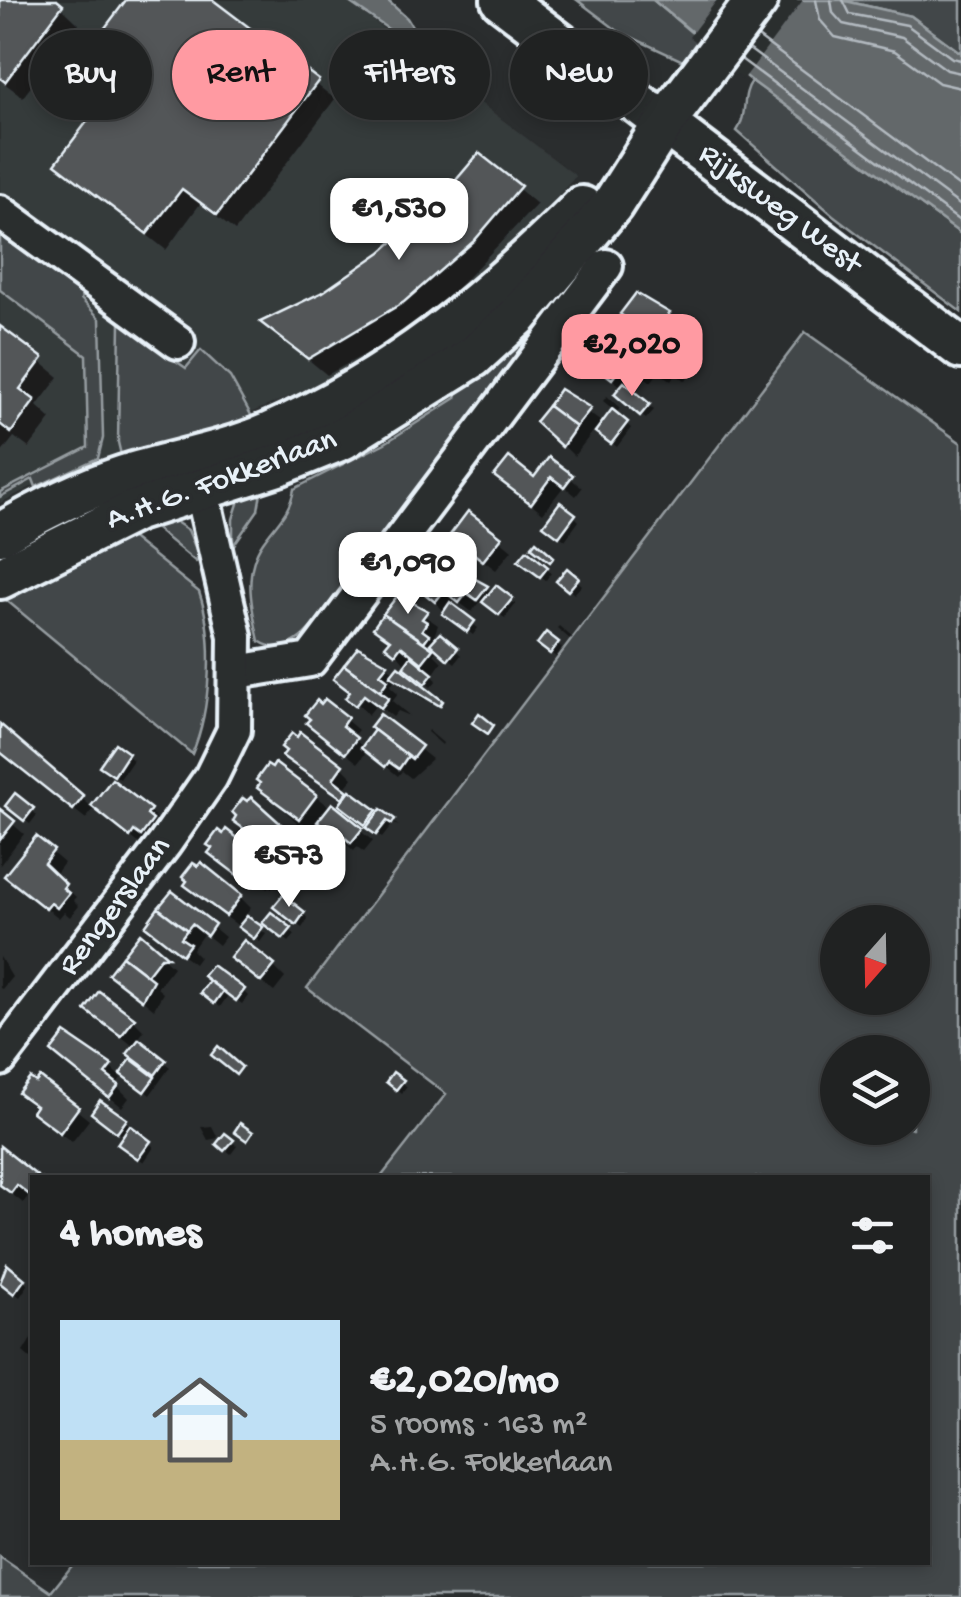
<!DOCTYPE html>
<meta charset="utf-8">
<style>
body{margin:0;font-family:"Gochi Hand",sans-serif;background:#282a2a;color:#f1f3f6;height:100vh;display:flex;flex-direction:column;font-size:38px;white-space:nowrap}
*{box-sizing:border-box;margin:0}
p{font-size:32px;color:#a2a4a5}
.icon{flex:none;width:55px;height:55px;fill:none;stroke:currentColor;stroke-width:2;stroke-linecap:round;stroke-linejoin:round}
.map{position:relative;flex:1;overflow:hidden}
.panel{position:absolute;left:30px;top:1175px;width:900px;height:390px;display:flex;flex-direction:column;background:#202222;border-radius:0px;box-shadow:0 5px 15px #0003,0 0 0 2px #3d3f40}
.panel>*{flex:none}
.hud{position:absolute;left:30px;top:30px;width:902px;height:90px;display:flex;gap:20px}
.needle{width:65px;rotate:200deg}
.fabs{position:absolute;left:820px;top:905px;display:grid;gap:20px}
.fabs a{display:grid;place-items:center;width:110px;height:110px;border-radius:50%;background:#202222;box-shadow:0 5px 15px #0003,0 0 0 2px #3d3f40;font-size:50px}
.price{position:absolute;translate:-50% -85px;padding:0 22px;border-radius:20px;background:#fff;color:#222;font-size:32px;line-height:65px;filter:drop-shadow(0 2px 5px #0008)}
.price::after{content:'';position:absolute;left:50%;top:60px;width:30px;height:22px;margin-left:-15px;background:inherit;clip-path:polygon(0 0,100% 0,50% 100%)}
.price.on{background:#ff9aa2;color:#111}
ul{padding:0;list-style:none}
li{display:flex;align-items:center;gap:30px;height:250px;padding:0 30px}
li+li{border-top:2px solid #3d3f40}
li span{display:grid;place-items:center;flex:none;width:280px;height:200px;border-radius:0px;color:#555}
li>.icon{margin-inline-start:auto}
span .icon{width:120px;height:120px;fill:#fffc;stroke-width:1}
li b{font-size:42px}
h2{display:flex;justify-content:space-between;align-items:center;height:120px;padding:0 30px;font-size:42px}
.pill{padding:0 35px;border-radius:45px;background:#202222;box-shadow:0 5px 15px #0003,0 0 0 2px #3d3f40;font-size:35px;line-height:90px}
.pill.on{background:#ff9aa2;color:#111}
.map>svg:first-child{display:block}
.built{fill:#363a3b}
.green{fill:#424648;stroke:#959ca0;stroke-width:2.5;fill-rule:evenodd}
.water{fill:#63686b;stroke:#989fa3;stroke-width:2.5}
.pier{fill:#2a2d2e}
.shadow{fill:#0007}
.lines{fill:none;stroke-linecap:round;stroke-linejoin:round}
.shore{stroke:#b3bac0;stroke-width:2.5}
.building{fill:#535759;stroke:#e8f1f8;stroke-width:2.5}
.minor-casing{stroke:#e8f1f8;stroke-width:40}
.major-casing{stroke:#e8f1f8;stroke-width:48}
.minor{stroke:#2a2d2e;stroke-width:32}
.major{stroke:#2a2d2e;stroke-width:40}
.labels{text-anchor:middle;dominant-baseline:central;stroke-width:8;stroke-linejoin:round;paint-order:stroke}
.street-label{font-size:32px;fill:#e8f1f8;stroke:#2a2d2e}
</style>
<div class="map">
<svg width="961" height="1597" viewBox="0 0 961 1597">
<rect width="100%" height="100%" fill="#2a2d2e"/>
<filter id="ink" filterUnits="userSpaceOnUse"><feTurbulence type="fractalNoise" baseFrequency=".01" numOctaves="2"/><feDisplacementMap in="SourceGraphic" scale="20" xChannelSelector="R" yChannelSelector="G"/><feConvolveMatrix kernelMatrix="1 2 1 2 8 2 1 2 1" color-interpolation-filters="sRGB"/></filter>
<g filter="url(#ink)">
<path class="built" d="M 0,0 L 346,0 L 576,176 L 506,252 L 425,322 L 320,384 L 224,424 L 41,482 L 0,503 Z"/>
<g class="green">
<path d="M 577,0 L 653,0 L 704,43 L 685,62 L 618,31 Z"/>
<path d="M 841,0 L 961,0 L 961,53 L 911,16 Z"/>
<path d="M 752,81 L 961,234 L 961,312 L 833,215 L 737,131 C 748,115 741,95 752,81 Z"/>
<path d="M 0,229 L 84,291 L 81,299 L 100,319 L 103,438 L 98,458 L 36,487 L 33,479 L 0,497 L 0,492 L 88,447 L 86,355 L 0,290 Z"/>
<path d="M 600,265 L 320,629 L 313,625 C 299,642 280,655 259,641 C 252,608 242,572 263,542 C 276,523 290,513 294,489 L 385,443 L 456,398 L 460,380 Z"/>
<path d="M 120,322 L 186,368 L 201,350 L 230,377 L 257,426 L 124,468 L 118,442 Z"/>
<path d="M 805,332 L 961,443 L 961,1597 L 0,1597 L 0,1557 L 51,1592 L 75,1562 L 928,1562 L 928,1178 L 381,1177 L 446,1094 L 307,988 ZM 838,922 L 912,922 L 912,998 L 838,998 ZM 838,1052 L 912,1052 L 912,1128 L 838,1128 Z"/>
<path d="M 263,481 L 258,510 L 233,546 L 233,519 L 243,488 Z"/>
<path d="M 167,516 L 188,530 L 200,559 L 196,562 L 151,525 Z"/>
<path d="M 123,531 L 199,592 C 215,638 211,710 192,754 L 0,595 Z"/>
</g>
<g class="water">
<path d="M 346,0 L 387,0 L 407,18 L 418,36 L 410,44 Z"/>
<path d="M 653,0 L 841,0 L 911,16 L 961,53 L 961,234 L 752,81 Z"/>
</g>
<path class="pier" d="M 717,0 L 803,0 L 743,80 L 689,37 Z"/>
<g class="shadow">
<path d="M 0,0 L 53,0 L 79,24 L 23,97 L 0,80 Z"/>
<path d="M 129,0 L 209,0 L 335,99 L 235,231 L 200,204 L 166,250 L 58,164 L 90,122 L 59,94 Z"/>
<path d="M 480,157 L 537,204 L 450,296 L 391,340 L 327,375 L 264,323 L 324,294 L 383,254 L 435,208 Z"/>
<path d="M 668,315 L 679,326 L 669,338 L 688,355 L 683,361 L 635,325 Z"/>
<path d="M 611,326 L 689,376 L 685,381 L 676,374 L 671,381 L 659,372 L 651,382 L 637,371 L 626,386 L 654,410 L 646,419 L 622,399 L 623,388 L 587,358 Z"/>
<path d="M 0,329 L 59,377 L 37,406 L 51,419 L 29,448 L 14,437 L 0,455 Z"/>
<path d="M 561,393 L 604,424 L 614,410 L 603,401 L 607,396 L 620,408 L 615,415 L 631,428 L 617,447 L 595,429 L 574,456 L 539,422 Z"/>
<path d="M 550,461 L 582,488 L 576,496 L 564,486 L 543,513 L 497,476 L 535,480 Z"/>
<path d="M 469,514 L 512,550 L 496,570 L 464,546 Z"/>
<path d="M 574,516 L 579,521 L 565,540 L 551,530 Z"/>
<path d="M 438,546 L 477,572 L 471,580 L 516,604 L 505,618 L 479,602 L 472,612 L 456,600 L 451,606 L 478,628 L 473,635 L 450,618 L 428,594 Z"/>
<path d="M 526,566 L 547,569 L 551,573 L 546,580 Z"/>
<path d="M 567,572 L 582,585 L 574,594 L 560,581 Z"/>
<path d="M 399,598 L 438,625 L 430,647 L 440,636 L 461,655 L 455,663 L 438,649 L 434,654 L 442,662 L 432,676 L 437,680 L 431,687 L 411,671 L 376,627 Z"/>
<path d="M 559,626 L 573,638 L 571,640 L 557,628 Z"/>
<path d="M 557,644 L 562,648 L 556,657 L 545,649 Z"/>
<path d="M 359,650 L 387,666 L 446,708 L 428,696 L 425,700 L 396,679 L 390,686 L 398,693 L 392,701 L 410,716 L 398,711 L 393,717 L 377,704 L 368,715 L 337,679 Z"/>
<path d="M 325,702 L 358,730 L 352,737 L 364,748 L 381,718 L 432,759 L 411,778 L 402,771 L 398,776 L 367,751 L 358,763 L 321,734 Z"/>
<path d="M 0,728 L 93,808 L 112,782 L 161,822 L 153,845 L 147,840 L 142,846 L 95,807 L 86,819 L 0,751 Z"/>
<path d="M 428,730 L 443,743 L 442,745 L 427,732 Z"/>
<path d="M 115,746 L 133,760 L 120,779 L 107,770 Z"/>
<path d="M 286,755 L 342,767 L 353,778 L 343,790 L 399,826 L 393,824 L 382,838 L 347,810 L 345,801 Z"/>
<path d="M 260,788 L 316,796 L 373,841 L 364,852 L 357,847 L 354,851 L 318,820 L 312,829 L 302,822 L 300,825 Z"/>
<path d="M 15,797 L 37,815 L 30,824 L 13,811 Z"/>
<path d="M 251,800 L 291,837 L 284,847 L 294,857 L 277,888 L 267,888 L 257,881 L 253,887 L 223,864 L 227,833 L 255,857 L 261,849 L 260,841 L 248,831 Z"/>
<path d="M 0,813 L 24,834 L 0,865 Z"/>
<path d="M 36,839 L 64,863 L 54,876 L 76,897 L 73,900 L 79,906 L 70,917 L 64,912 L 59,918 L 19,887 Z"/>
<path d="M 301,847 L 327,853 L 332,858 L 326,866 Z"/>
<path d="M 190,881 L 240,897 L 251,908 L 244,917 L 266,934 L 260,942 L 198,896 L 187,885 Z"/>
<path d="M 173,894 L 225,937 L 219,945 L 204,933 L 192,950 L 199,957 L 194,964 L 159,937 Z"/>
<path d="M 281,912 L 304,914 L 308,919 L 302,928 Z"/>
<path d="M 271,927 L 290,930 L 295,935 L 289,942 Z"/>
<path d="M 140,937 L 173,967 L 157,988 L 163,993 L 154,1009 L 112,974 Z"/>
<path d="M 0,957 L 12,977 L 2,989 L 0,988 Z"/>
<path d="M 274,967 L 285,978 L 274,992 L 244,969 Z"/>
<path d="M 212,982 L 243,991 L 248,996 L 242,1004 L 229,994 L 220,1007 L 203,993 Z"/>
<path d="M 89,1010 L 133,1020 L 144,1031 L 133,1046 Z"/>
<path d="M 140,1043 L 170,1067 L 150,1095 L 124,1074 L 116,1085 L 129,1098 L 122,1107 L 66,1062 L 110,1067 L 121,1078 Z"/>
<path d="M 40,1081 L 89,1120 L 72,1142 L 46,1123 L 21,1093 Z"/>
<path d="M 402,1082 L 407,1087 L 402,1093 L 394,1086 Z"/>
<path d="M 99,1117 L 125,1121 L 154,1147 L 144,1162 L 125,1149 L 125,1137 Z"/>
<path d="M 212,1126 L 218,1138 L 208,1140 L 201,1127 Z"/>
<path d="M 226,1136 L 237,1146 L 231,1154 L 219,1144 Z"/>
<path d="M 0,1149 L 32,1178 L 32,1197 L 29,1195 L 23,1203 L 0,1185 Z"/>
<path d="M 8,1268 L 28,1285 L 20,1297 L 0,1281 Z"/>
<path d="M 31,1339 L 32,1357 L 31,1359 L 23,1352 Z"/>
</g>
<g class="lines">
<g class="shore">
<path d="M 816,0 L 820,20 L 835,37 L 895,51 L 939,83 L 961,88"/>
<path d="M 831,0 L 833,13 L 843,24 L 902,37 L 947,70 L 961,73"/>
<path d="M 843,0 L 850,14 L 907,25 L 952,58 L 961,60"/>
<path d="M 758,37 L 961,188"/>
<path d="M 749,49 L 961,206"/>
<path d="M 741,59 L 961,222"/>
</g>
</g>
<g class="building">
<path d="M 0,0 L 57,0 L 63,5 L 5,82 L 0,78 Z"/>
<path d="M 126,0 L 213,0 L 319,80 L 217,215 L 182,189 L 147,234 L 55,164 L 89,119 L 55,94 Z"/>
<path d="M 479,153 L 521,186 L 474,241 L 404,302 L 308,359 L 260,322 L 323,292 L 381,252 L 434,206 Z"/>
<path d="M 636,293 L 670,313 L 654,333 L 657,337 L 663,330 L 679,342 L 671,352 L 620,314 Z"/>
<path d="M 610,323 L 668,359 L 658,372 L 646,363 L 639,373 L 597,340 Z"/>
<path d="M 0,326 L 43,358 L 20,389 L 35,400 L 11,433 L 0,424 Z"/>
<path d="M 597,340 L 625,362 L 612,379 L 584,358 Z"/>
<path d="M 624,382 L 650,404 L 640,416 L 614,394 Z"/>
<path d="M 560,389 L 591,408 L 576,427 L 548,406 Z"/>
<path d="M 548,406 L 576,427 L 562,447 L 535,422 Z"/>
<path d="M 612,409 L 628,422 L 611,444 L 595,432 Z"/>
<path d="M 509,457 L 534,477 L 549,457 L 573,475 L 564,487 L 551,477 L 531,504 L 494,476 Z"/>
<path d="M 560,502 L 576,514 L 559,537 L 543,525 Z"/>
<path d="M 468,511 L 502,537 L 483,561 L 450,535 Z"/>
<path d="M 536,541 L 554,557 L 550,562 L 531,547 Z"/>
<path d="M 438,543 L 468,559 L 459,570 L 488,586 L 477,600 L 423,562 Z"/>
<path d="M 527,550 L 548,567 L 540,577 L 518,561 Z"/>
<path d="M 423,562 L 441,573 L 473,597 L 467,593 L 459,603 L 444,591 L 435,602 L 425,594 L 429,588 L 413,575 Z"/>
<path d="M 567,568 L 579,578 L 568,591 L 556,581 Z"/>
<path d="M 496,585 L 513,598 L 499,615 L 482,602 Z"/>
<path d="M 398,595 L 428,611 L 422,619 L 427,622 L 422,630 L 429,635 L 424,642 L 383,614 Z"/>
<path d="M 450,602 L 475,621 L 467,632 L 442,614 Z"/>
<path d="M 383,614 L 433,649 L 422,663 L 401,646 L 395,654 L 385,646 L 390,640 L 373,628 Z"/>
<path d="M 546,632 L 559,642 L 550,654 L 537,644 Z"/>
<path d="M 440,633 L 458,648 L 448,660 L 430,644 Z"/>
<path d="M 358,647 L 388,664 L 380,674 L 388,680 L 380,691 L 344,665 Z"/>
<path d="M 411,656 L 433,674 L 425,684 L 403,667 Z"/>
<path d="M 344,665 L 389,698 L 381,708 L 364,695 L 355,706 L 345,698 L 350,692 L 333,679 Z"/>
<path d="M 398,666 L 443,701 L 440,706 L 390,676 Z"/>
<path d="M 325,699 L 348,717 L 342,726 L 357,738 L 345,754 L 306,723 L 310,719 L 305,715 L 317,700 L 321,704 Z"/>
<path d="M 479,713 L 494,725 L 488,734 L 472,723 Z"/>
<path d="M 380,714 L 422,746 L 412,759 L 370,727 Z"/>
<path d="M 0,724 L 84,796 L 73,810 L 0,752 Z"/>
<path d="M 374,730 L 408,756 L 399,769 L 389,762 L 385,767 L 361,748 Z"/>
<path d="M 300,732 L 343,765 L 333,779 L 348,791 L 342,798 L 282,756 L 286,751 L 281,747 L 292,733 L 297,737 Z"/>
<path d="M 115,743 L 129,753 L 114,776 L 99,766 Z"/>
<path d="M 275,763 L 317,795 L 299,819 L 257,788 L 260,783 L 256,780 L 267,765 L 272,768 Z"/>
<path d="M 112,779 L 151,809 L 147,815 L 153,820 L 141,836 L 134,831 L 130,837 L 91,806 Z"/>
<path d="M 350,790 L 377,810 L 365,825 L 339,805 Z"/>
<path d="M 15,793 L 34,808 L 24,821 L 5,806 Z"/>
<path d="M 251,797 L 281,824 L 273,835 L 284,844 L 272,859 L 254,845 L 258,839 L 233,821 L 236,816 L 232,812 L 243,798 L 247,801 Z"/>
<path d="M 332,803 L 363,828 L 351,843 L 344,837 L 341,841 L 317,822 Z"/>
<path d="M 0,809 L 15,821 L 0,840 Z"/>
<path d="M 381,809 L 395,819 L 392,824 L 387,821 L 376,835 L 366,828 Z"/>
<path d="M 226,829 L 249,847 L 241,858 L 247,863 L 258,850 L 276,863 L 265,877 L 253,878 L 245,872 L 241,878 L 208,853 L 212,848 L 207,845 L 218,830 L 223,834 Z"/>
<path d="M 302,831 L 329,851 L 320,863 L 293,842 Z"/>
<path d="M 36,836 L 54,850 L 44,863 L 66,884 L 63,888 L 69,893 L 57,908 L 51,903 L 46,909 L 4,876 Z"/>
<path d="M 201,862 L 242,895 L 226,916 L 184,885 L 187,881 L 182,877 L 193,863 L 198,866 Z"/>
<path d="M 172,891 L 215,924 L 207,936 L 192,924 L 187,930 L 158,908 Z"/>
<path d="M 283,895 L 305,912 L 296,925 L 273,907 Z"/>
<path d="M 158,908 L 187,930 L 181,938 L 190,944 L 182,955 L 145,926 Z"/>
<path d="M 271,912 L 292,928 L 283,939 L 262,923 Z"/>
<path d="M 247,916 L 263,927 L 254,939 L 238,927 Z"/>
<path d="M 140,933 L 168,957 L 161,957 L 147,975 L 122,956 Z"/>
<path d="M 244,940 L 275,965 L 261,982 L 230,958 Z"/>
<path d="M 122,956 L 153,980 L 142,1000 L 108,974 Z"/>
<path d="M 212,965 L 245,989 L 236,1001 L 203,976 Z"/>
<path d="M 209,981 L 223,991 L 214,1004 L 200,993 Z"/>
<path d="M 99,991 L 135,1018 L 121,1036 L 85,1010 Z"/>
<path d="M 65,1033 L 112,1065 L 105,1074 L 119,1085 L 109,1098 L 51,1051 Z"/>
<path d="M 139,1039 L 166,1060 L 155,1075 L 127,1054 Z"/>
<path d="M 218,1046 L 242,1067 L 236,1075 L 211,1055 Z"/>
<path d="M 131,1059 L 155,1077 L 144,1092 L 120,1074 Z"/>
<path d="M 393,1072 L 404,1080 L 396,1090 L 386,1082 Z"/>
<path d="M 40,1077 L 79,1107 L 60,1133 L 32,1112 L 36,1106 L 18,1093 L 30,1078 L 36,1082 Z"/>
<path d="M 100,1100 L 127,1119 L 117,1133 L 91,1113 Z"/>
<path d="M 240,1123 L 253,1132 L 247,1141 L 234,1132 Z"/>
<path d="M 130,1125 L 151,1141 L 138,1159 L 117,1144 Z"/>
<path d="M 225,1133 L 234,1140 L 224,1151 L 216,1144 Z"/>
<path d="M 0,1146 L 40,1178 L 32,1178 L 32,1197 L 17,1185 L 11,1193 L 0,1185 Z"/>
<path d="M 7,1264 L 25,1279 L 14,1294 L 0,1283 Z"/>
</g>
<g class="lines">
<g class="minor-casing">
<g id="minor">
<path d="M 0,212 L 178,342"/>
<path d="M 237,672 L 310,660 L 606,266"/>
<path d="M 0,1059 L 165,843 L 211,777 L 234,730 L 235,636 L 196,466"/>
</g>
</g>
<g class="major-casing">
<g id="major">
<path d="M 502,0 L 961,348"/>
<path d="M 0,534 C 39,511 81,490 124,476 C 172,461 224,453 270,433 C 395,378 486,302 582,207"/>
<path d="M 0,578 L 134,511 L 278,465 L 342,439 L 473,357 L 518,316 L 612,205 L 665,122 L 757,0"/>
</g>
</g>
<use href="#minor" class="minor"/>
<use href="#major" class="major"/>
</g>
</g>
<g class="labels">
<g class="street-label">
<text transform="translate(779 210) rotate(37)">Rijksweg West</text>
<text transform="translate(222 481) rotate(-20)">A.H.G. Fokkerlaan</text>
<text transform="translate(116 907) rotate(-53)">Rengerslaan</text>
</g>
</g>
</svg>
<div class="fabs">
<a><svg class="needle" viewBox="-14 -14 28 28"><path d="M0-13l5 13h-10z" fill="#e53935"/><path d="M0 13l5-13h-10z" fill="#a2a4a5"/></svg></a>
<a><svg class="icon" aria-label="layers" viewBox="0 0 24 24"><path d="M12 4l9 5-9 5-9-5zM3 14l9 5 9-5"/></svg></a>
</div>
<b class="price" style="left:399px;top:263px">€1,530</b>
<b class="price on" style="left:632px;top:399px">€2,020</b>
<b class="price" style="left:408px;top:617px">€1,090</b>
<b class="price" style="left:289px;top:910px">€573</b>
<div class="hud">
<a class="pill">Buy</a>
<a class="pill on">Rent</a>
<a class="pill">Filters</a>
<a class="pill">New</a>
</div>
<section class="panel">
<h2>4 homes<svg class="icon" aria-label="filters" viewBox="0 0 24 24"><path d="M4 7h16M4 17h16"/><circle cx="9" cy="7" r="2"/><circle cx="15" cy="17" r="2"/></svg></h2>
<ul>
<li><span style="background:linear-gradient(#bfe0f5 60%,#c2b280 0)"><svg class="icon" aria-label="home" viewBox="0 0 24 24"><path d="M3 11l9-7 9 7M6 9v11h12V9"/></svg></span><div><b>€2,020/mo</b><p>5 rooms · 163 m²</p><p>A.H.G. Fokkerlaan</p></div></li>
</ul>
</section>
</div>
